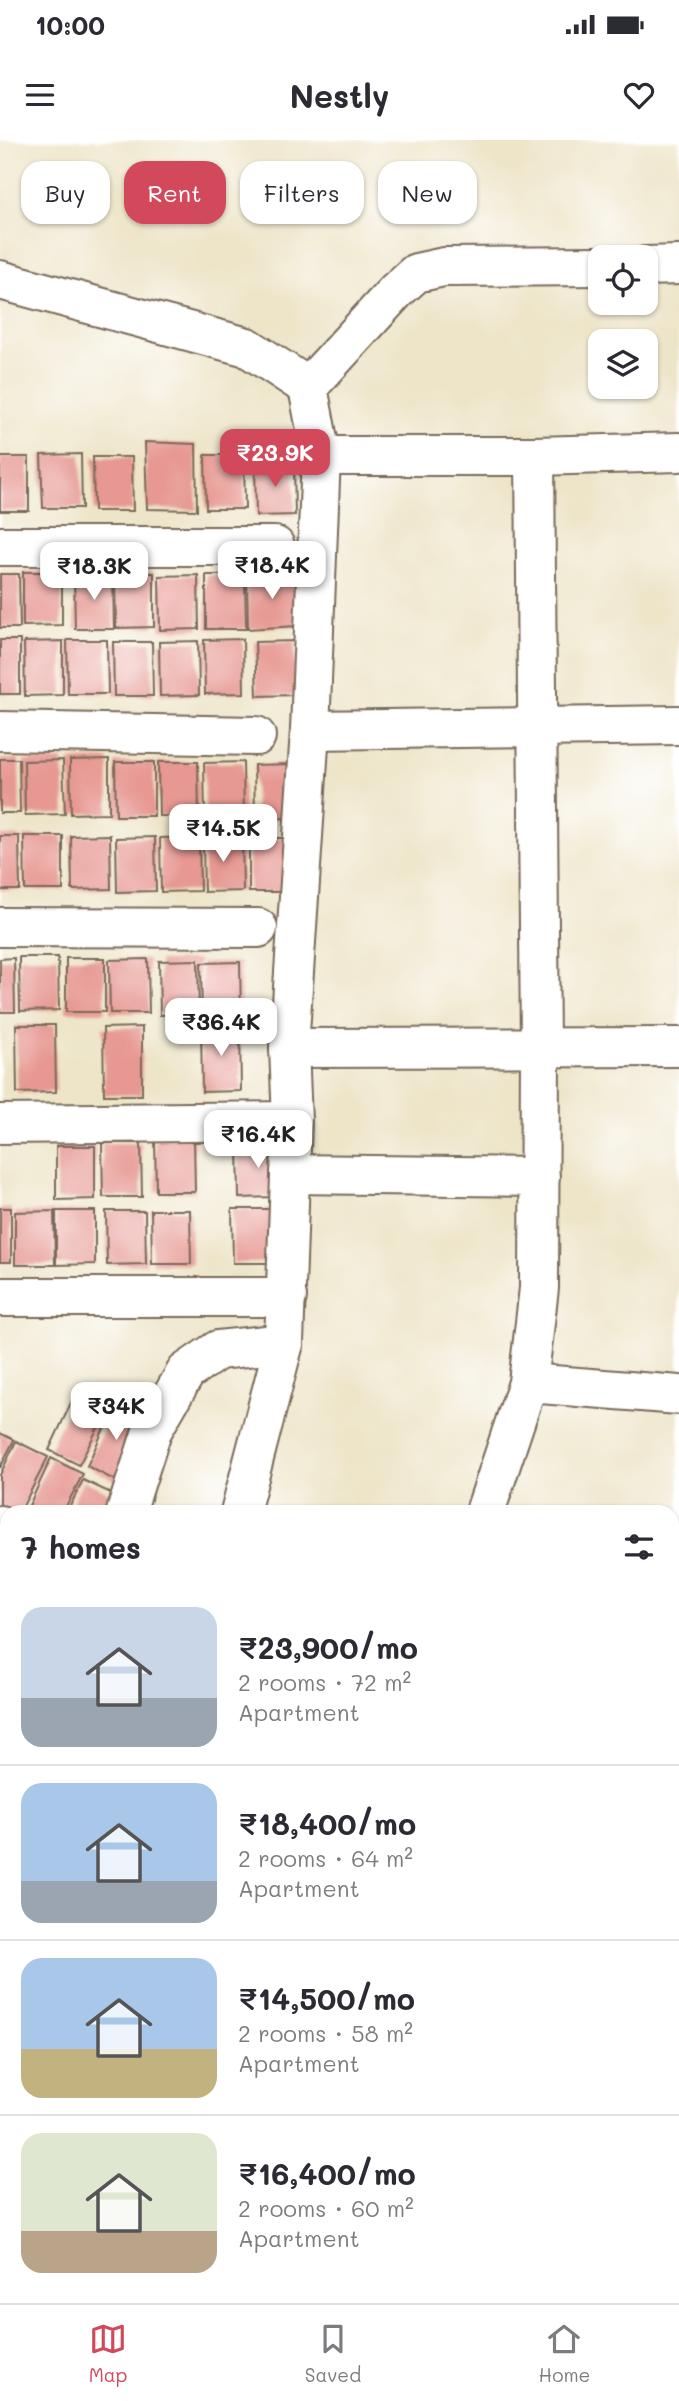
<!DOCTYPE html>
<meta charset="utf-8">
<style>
body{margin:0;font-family:Mali,sans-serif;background:#f7f7f7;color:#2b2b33;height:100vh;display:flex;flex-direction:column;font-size:26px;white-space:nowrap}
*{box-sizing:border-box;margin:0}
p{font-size:23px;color:#7c7c81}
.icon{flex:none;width:38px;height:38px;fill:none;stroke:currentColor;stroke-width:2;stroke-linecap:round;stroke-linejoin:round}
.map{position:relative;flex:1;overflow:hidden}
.panel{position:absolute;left:0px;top:1365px;width:679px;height:798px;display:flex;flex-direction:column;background:#fff;border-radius:21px 21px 0 0;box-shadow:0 2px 5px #0004}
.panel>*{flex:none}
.top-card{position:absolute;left:21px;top:21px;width:637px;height:63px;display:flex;gap:14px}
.fabs{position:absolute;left:588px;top:105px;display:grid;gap:14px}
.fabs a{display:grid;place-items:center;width:70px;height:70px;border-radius:14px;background:#fff;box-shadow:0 2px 5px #0004;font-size:35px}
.price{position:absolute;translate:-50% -60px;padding:0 16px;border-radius:14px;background:#fff;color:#222;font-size:23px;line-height:46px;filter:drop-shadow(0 2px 4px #0008)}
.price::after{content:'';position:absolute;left:50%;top:42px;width:21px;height:16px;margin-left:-10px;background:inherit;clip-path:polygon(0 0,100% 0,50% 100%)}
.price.on{background:#d1495b;color:#fff}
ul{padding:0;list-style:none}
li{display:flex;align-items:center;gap:21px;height:175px;padding:0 21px}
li+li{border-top:2px solid #e1e1e2}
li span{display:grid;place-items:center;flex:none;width:196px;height:140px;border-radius:21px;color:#555}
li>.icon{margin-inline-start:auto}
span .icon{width:84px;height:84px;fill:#fffc;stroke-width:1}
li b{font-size:30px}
h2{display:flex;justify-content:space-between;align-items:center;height:84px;padding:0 21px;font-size:30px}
.tag{padding:0 24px;border-radius:21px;background:#fff;box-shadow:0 2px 5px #0004;font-size:24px;line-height:63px}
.tag.on{background:#d1495b;color:#fff}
.status{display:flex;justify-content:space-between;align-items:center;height:49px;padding:0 35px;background:#fff;direction:ltr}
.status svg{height:19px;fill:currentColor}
header{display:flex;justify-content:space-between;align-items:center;height:91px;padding:0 21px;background:#fff;font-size:32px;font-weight:800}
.menu{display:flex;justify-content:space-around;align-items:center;height:98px;border-top:2px solid #e1e1e2;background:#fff;font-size:19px;color:#7c7c81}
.menu a{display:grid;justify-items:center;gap:4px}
.menu .on{color:#d1495b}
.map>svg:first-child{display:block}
.green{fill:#99d487;stroke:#6a7f52;stroke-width:2}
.building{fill:#e79892}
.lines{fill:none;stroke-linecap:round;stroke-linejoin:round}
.minor-casing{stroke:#7a6b5a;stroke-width:42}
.minor{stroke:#fff;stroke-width:38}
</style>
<div class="status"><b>10:00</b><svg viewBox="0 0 49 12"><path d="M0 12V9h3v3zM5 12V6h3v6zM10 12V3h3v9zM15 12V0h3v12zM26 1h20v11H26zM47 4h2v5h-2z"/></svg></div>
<header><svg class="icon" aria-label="menu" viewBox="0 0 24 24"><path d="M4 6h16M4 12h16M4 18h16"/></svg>Nestly<svg class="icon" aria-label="heart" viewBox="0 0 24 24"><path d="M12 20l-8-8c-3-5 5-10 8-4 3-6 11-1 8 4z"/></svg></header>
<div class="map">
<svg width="679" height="2163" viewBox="0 0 679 2163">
<rect width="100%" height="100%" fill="#fff"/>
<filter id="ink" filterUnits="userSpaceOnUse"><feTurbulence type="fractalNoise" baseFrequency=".0143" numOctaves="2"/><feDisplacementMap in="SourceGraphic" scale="14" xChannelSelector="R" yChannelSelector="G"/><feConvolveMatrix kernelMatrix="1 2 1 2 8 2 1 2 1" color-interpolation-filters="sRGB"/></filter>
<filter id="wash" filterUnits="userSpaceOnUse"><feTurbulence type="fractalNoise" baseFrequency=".00686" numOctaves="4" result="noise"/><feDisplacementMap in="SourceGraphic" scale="28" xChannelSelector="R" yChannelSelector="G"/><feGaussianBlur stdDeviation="1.57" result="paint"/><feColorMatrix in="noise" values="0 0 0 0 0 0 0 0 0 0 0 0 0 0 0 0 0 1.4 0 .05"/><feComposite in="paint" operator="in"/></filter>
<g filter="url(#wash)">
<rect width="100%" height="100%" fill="#eee5c9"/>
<path class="green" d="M 7,1893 L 7,2156 L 672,2156 L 672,2029 L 679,2031 L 679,2163 L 0,2163 L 0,1908 Z"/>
<g id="blocks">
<g class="building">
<path d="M 145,302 L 196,304 L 197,370 L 147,369 Z"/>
<path d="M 81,314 L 82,368 L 43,368 L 41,315 Z"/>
<path d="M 205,315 L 244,315 L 245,369 L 206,369 Z"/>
<rect x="0" y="317" width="29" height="54"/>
<path d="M 93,317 L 132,317 L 133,371 L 94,371 Z"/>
<path d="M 255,322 L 294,322 L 295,375 L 256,376 Z"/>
<path d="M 23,432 L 62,432 L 62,485 L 23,486 Z"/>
<path d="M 115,433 L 154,433 L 154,487 L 116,488 Z"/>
<path d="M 0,434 L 19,434 L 20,488 L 0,488 Z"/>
<path d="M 74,435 L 113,435 L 114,489 L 75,489 Z"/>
<path d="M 198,435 L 199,489 L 160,490 L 159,436 Z"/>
<path d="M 206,435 L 245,435 L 246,489 L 206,489 Z"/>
<path d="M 247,435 L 297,436 L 297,486 L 248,489 Z"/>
<path d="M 243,499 L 244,553 L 205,554 L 204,500 Z"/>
<rect x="0" y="500" width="20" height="54"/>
<path d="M 67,500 L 107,500 L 108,554 L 68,554 Z"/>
<path d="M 63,501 L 63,555 L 25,556 L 24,502 Z"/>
<path d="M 198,501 L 199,555 L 160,556 L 159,502 Z"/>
<path d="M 295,501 L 296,555 L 257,556 L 255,502 Z"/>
<path d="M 113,502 L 152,502 L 153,556 L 114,556 Z"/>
<path d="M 0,619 L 19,619 L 20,673 L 0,673 Z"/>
<path d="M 109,619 L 109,673 L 71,674 L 70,620 Z"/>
<path d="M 63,620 L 65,674 L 25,675 L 24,621 Z"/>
<path d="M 115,622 L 154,622 L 154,676 L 116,676 Z"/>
<path d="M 158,622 L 198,622 L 199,676 L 159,676 Z"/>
<path d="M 243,622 L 244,676 L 205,677 L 204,623 Z"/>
<path d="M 293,624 L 294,678 L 255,679 L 254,625 Z"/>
<path d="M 110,695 L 111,749 L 72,750 L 71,696 Z"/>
<path d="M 0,696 L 19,696 L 20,750 L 0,750 Z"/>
<path d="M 24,696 L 63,696 L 63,750 L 25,750 Z"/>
<path d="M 155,697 L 156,751 L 117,752 L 116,698 Z"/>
<path d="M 199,697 L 200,751 L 161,752 L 160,698 Z"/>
<path d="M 242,697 L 243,751 L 204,752 L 203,698 Z"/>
<path d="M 249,698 L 288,698 L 289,752 L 249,752 Z"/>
<path d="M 19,817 L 58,817 L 59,870 L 20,871 Z"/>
<path d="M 14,818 L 15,872 L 0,872 L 0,819 Z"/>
<rect x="66" y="818" width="39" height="54"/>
<path d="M 148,819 L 149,873 L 110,873 L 109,820 Z"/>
<path d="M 198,820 L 199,874 L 160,875 L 159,821 Z"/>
<path d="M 240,822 L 241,876 L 202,877 L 201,823 Z"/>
<path d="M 201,884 L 240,884 L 241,951 L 202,952 Z"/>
<path d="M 16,885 L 55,885 L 56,952 L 17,953 Z"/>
<path d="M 142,887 L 142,955 L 104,955 L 103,888 Z"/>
<path d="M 155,998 L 194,998 L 195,1052 L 156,1052 Z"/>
<path d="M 102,1003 L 141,1003 L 142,1057 L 103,1057 Z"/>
<path d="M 277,1003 L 278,1057 L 239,1058 L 238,1004 Z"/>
<path d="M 56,1006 L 95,1006 L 95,1059 L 56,1060 Z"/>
<rect x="0" y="1068" width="11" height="54"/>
<path d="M 232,1069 L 271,1069 L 272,1123 L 233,1123 Z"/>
<path d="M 151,1070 L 190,1070 L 191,1124 L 152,1124 Z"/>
<path d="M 54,1071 L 55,1125 L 15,1125 L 15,1072 Z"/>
<path d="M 56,1071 L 95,1071 L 95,1124 L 56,1125 Z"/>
<path d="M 106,1071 L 145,1071 L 146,1124 L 107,1125 Z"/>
<path d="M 78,1248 L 110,1264 L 79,1325 L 49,1310 Z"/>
<path d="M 115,1264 L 147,1280 L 116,1341 L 87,1326 Z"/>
<path d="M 0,1293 L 14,1300 L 0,1328 Z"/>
<path d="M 16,1301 L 48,1317 L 20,1372 L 6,1372 L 0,1369 L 0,1335 Z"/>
<path d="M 51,1318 L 83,1334 L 63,1372 L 26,1372 Z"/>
<path d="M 83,1340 L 115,1355 L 106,1372 L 67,1372 Z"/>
</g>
</g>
</g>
<g filter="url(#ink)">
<use href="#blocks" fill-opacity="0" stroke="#7a6b5a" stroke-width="2"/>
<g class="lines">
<g class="minor-casing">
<g id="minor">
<path d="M 646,126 L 679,125"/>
<path d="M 0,140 L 247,207 L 308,247 L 321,316 L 310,590 L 289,908 L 292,981 L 284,1203 L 240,1372"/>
<path d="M 308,247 L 396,151 L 416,133 L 444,127 L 600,126"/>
<path d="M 321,316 L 535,316 L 679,312"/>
<path d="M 0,406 L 275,406"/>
<path d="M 310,590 L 679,585"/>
<path d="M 0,591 L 256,596"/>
<path d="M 0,787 L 258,788"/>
<path d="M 289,908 L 679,907"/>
<path d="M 0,984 L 292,981"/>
<path d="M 290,1034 L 540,1037"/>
<path d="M 0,1157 L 287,1157"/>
<path d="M 528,1243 L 679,1255"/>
<path d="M 126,1372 L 152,1291 L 186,1232 L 218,1210 L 284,1203"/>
<path d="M 485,1372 L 528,1243 L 539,1148 L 540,907 L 535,316"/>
<path d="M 0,1385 L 7,1388"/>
<path d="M 672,1499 L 679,1501"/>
<path d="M 0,1604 L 7,1607"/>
<path d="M 0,1665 L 7,1651"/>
<path d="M 672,1749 L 679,1751"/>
<path d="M 672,1973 L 679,1975"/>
<path d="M 672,2154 L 679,2154"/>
<path d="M 579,2156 L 579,2163"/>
<path d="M 143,2163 L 498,2156"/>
</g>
</g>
<use href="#minor" class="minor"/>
</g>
</g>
</svg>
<div class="fabs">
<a><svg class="icon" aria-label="locate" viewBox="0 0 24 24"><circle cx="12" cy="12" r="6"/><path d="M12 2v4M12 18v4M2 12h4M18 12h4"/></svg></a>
<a><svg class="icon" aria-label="layers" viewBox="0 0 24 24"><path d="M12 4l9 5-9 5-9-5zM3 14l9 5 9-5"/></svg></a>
</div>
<b class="price on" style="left:275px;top:349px">₹23.9K</b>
<b class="price" style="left:272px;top:461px">₹18.4K</b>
<b class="price" style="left:94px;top:462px">₹18.3K</b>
<b class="price" style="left:223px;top:724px">₹14.5K</b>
<b class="price" style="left:221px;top:918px">₹36.4K</b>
<b class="price" style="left:258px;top:1030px">₹16.4K</b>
<b class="price" style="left:116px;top:1302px">₹34K</b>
<div class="top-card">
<a class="tag">Buy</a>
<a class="tag on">Rent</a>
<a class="tag">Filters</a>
<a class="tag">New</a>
</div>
<section class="panel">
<h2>7 homes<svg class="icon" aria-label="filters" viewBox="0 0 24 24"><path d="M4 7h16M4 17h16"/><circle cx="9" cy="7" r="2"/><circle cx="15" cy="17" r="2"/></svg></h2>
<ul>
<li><span style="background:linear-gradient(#c9d6e8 65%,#9aa5b1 0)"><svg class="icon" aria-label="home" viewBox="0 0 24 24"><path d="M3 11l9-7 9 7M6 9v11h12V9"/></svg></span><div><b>₹23,900/mo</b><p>2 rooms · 72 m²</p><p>Apartment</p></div></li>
<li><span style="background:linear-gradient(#a9c7e8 70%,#9aa5b1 0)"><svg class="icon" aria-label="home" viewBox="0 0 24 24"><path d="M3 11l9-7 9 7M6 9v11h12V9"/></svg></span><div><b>₹18,400/mo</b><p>2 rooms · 64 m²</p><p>Apartment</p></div></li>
<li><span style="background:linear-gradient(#a9c7e8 65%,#c2b280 0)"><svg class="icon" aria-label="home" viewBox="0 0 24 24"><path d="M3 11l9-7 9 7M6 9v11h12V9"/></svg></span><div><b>₹14,500/mo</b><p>2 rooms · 58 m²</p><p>Apartment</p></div></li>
<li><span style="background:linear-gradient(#dfe7d0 70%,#b9a48a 0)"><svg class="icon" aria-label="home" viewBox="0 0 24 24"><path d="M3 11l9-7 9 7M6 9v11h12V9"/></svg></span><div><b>₹16,400/mo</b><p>2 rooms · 60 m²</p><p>Apartment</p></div></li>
</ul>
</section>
</div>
<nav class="menu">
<a class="on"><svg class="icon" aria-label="map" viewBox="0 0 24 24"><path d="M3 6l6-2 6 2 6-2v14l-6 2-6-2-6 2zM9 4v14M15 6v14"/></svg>Map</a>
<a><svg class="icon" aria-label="saved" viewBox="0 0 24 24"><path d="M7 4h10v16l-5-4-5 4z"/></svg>Saved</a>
<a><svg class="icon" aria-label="home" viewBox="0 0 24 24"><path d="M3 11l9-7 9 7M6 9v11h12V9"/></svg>Home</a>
</nav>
